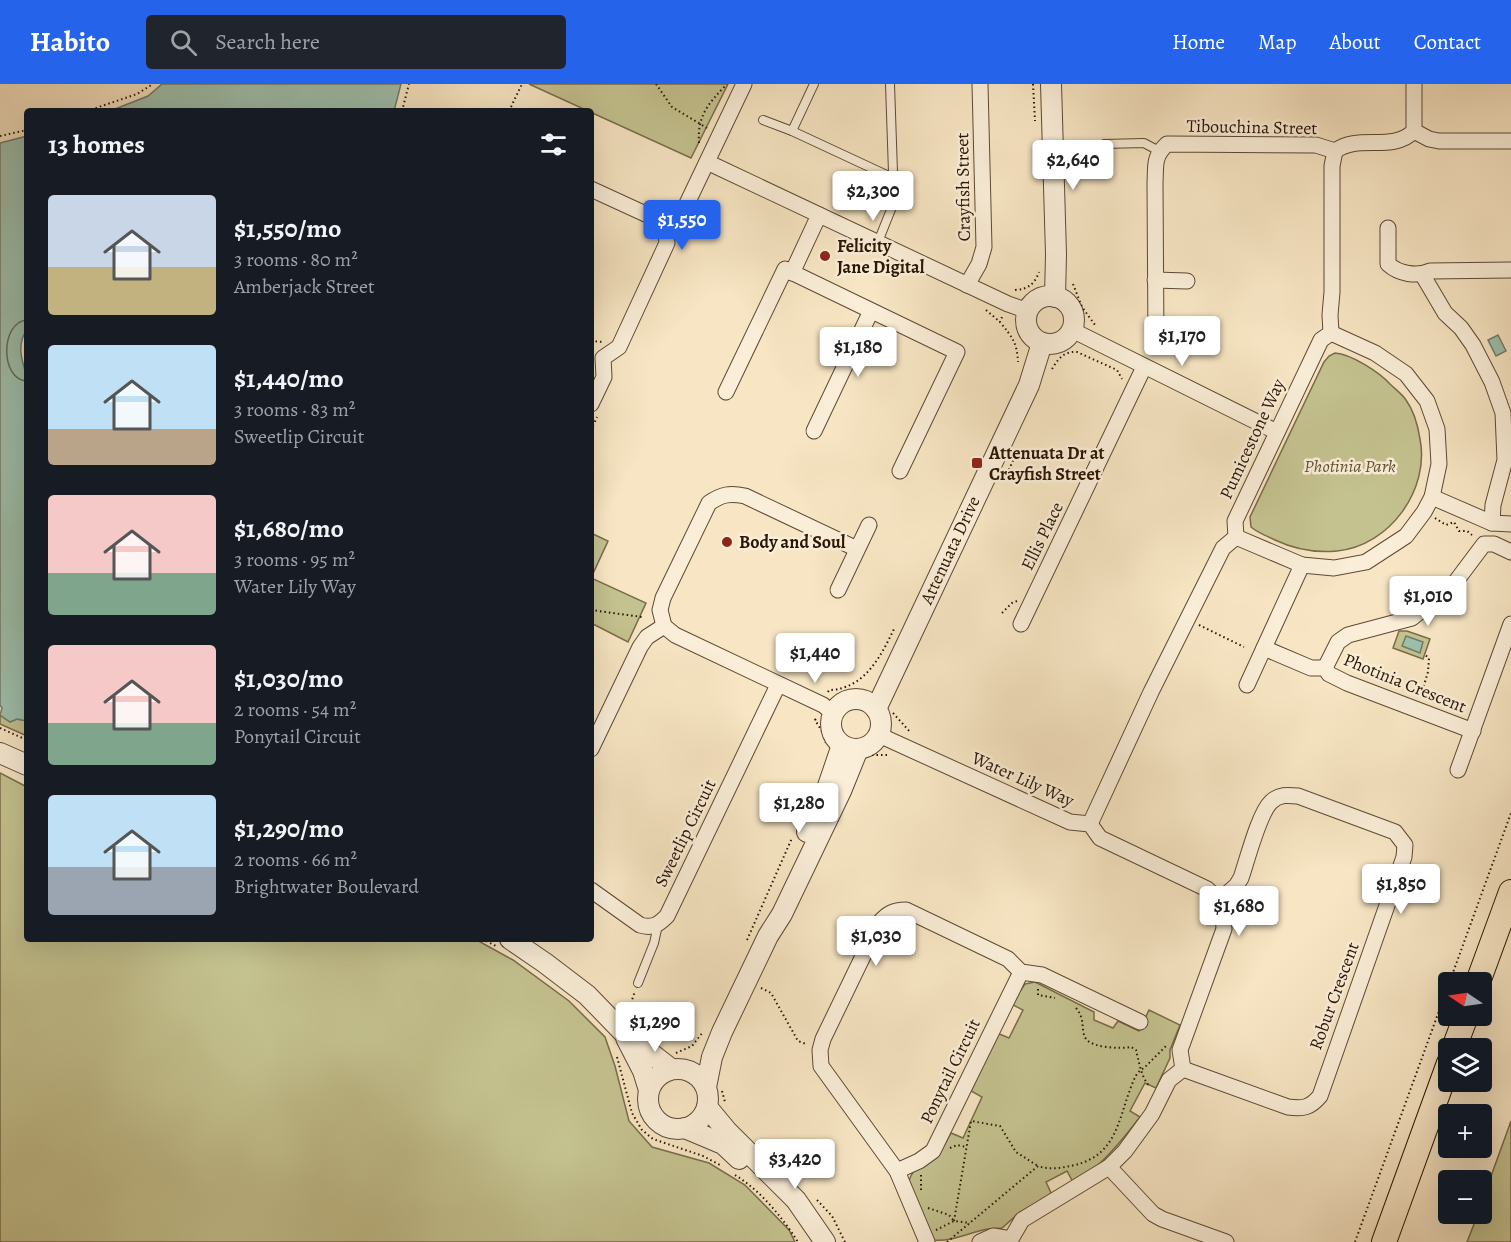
<!DOCTYPE html>
<meta charset="utf-8">
<style>
body{margin:0;font-family:Alegreya,serif;background:#20242c;color:#f1f3f6;height:100vh;display:flex;flex-direction:column;font-size:22px;white-space:nowrap}
*{box-sizing:border-box;margin:0}
p{font-size:20px;color:#9ea1a6}
.icon{flex:none;width:33px;height:33px;fill:none;stroke:currentColor;stroke-width:2;stroke-linecap:round;stroke-linejoin:round}
.map{position:relative;flex:1;overflow:hidden}
.sheet{position:absolute;left:24px;top:24px;width:570px;height:834px;display:flex;flex-direction:column;background:#171b24;border-radius:6px;box-shadow:0 6px 24px #0002}
.sheet>*{flex:none}
.needle{width:39px;rotate:283deg}
.buttons{position:absolute;left:1438px;top:888px;display:grid;gap:12px}
.buttons a{display:grid;place-items:center;width:54px;height:54px;border-radius:6px;background:#171b24;box-shadow:0 6px 24px #0002;font-size:30px}
.price{position:absolute;translate:-50% -51px;padding:0 14px;border-radius:6px;background:#fff;color:#222;font-size:20px;line-height:39px;filter:drop-shadow(0 2px 3px #0008)}
.price::after{content:'';position:absolute;left:50%;top:36px;width:18px;height:14px;margin-left:-9px;background:inherit;clip-path:polygon(0 0,100% 0,50% 100%)}
.price.on{background:#2563eb;color:#fff}
ul{padding:0;list-style:none}
li{display:flex;align-items:center;gap:18px;height:150px;padding:0 24px}
li span{display:grid;place-items:center;flex:none;width:168px;height:120px;border-radius:6px;color:#555}
li>.icon{margin-inline-start:auto}
span .icon{width:72px;height:72px;fill:#fffc;stroke-width:1}
li b{font-size:26px}
h2{display:flex;justify-content:space-between;align-items:center;height:72px;padding:0 24px;font-size:26px}
header{display:flex;align-items:center;gap:36px;box-sizing:border-box;height:84px;padding:0 30px;background:#2563eb;color:#fff}
header strong{font-size:28px}
nav{display:flex;gap:33px;margin-inline-start:auto;font-size:21px}
.search{width:420px;height:54px;background:#20242c;display:flex;align-items:center;gap:15px;box-sizing:border-box;padding:0 21px;border-radius:6px;color:#9ea1a6;font-size:22px}
.map>svg:first-child{display:block}
.green{fill:#c4c28f;stroke:#786c4a;stroke-width:1.5}
.water{fill:#9ec0ad;stroke:#707c69;stroke-width:1.5}
.lines{fill:none;stroke-linecap:round;stroke-linejoin:round}
.shore{stroke:#646a58;stroke-width:1.5}
.service-casing{stroke:#5e4934;stroke-width:10}
.minor-casing{stroke:#5e4934;stroke-width:17}
.tertiary-casing{stroke:#5e4934;stroke-width:22}
.primary-casing{stroke:#2b1504;stroke-width:26}
.path{stroke:#2b1504;stroke-width:2;stroke-dasharray:1.5 3;stroke-linecap:butt}
.service{stroke:#faeed8;stroke-width:8}
.minor{stroke:#faeed8;stroke-width:15}
.tertiary{stroke:#faeed8;stroke-width:20}
.primary{stroke:#f7e5c3;stroke-width:24}
.poi-dot{fill:#8f2418;stroke:#faeed8;stroke-width:2}
.labels{text-anchor:middle;dominant-baseline:central;stroke-width:5;stroke-linejoin:round;paint-order:stroke}
.street-label{font-size:18px;fill:#2b1504;stroke:#faeed8}
.poi-label{font-size:18px;font-weight:bold;fill:#2b1504;stroke:#faeed8;text-anchor:start}
.park-label{font-size:18px;font-style:italic;fill:#615235;stroke:#faeed8}
</style>
<header>
<strong>Habito</strong>
<div class="search"><svg class="icon" aria-label="search" viewBox="0 0 24 24"><circle cx="10" cy="10" r="6"/><path d="M15 15l6 6"/></svg>Search here</div>
<nav><a>Home</a><a>Map</a><a>About</a><a>Contact</a></nav>
</header>
<div class="map">
<svg width="1511" height="1158" viewBox="0 0 1511 1158">
<rect width="100%" height="100%" fill="#f7e5c3"/>
<filter id="stains"><feTurbulence type="fractalNoise" baseFrequency=".00333" numOctaves="4"/><feColorMatrix values="0 0 0 0 .2 0 0 0 0 .09 0 0 0 0 .02 0 0 0 .5 -.17"/></filter>
<radialGradient id="worn" r=".72"><stop offset=".6" stop-color="#630" stop-opacity="0"/><stop offset="1" stop-color="#630" stop-opacity=".3"/></radialGradient>
<g class="green">
<path d="M 529,0 L 728,0 L 691,74 Z"/>
<path d="M 1335,269 C 1351,270 1379,288 1390,300 C 1395,305 1402,310 1406,316 C 1414,327 1418,342 1420,355 C 1430,405 1390,462 1337,467 C 1316,469 1294,465 1275,456 C 1267,452 1258,449 1251,443 L 1250,433 L 1324,278 L 1329,272 Z"/>
<path d="M 591,449 L 608,457 L 591,494 L 646,519 L 628,558 L 591,539 Z"/>
<path d="M 1399,547 L 1407,547 L 1430,555 L 1423,575 L 1393,564 Z"/>
<path d="M 0,631 L 10,638 L 17,635 L 27,637 L 27,652 L 0,640 Z"/>
<path d="M 0,689 L 27,703 L 27,855 L 475,855 L 513,876 L 569,917 L 605,953 L 615,982 L 629,1037 L 652,1063 L 709,1079 L 745,1101 L 789,1146 L 795,1158 L 0,1158 Z"/>
<path d="M 1035,898 L 1094,928 L 1094,936 L 1113,944 L 1118,937 L 1139,947 L 1149,926 L 1180,941 L 1170,966 L 1170,974 L 1156,1004 L 1145,999 L 1130,1027 L 1140,1033 C 1121,1058 1100,1083 1074,1100 L 1067,1087 L 1046,1098 L 1052,1111 L 1020,1128 L 1002,1144 C 998,1145 993,1144 988,1145 C 969,1148 953,1158 934,1156 L 908,1101 C 912,1080 925,1083 938,1070 C 943,1065 947,1055 951,1049 L 963,1054 L 982,1013 L 971,1007 L 997,949 L 1009,954 L 1023,926 L 1011,920 L 1025,900 Z"/>
<path d="M 1511,1037 L 1511,1158 L 1467,1158 L 1478,1130 L 1482,1130 L 1482,1117 Z"/>
</g>
<g class="water">
<path d="M 162,0 L 401,0 L 394,27 L 110,27 L 148,12 Z"/>
<path d="M 27,52 L 27,246 C 16,260 22,277 27,293 L 27,637 L 17,635 L 10,638 L 0,631 L 2,624 L 0,621 L 0,59 Z"/>
<path d="M 1498,251 L 1506,267 L 1496,272 L 1488,256 Z"/>
<path d="M 1406,552 L 1423,558 L 1420,569 L 1402,562 Z"/>
</g>
<g class="lines">
<path class="shore" d="M 27,236 C 0,238 0,296 27,297"/>
<g class="service-casing">
<g id="service">
<path d="M 763,36 L 792,47 L 893,94"/>
<path d="M 792,47 L 814,0"/>
<path d="M 1104,60 L 1144,59 L 1159,67"/>
<path d="M 878,158 L 894,118 L 890,0"/>
<path d="M 638,899 L 654,859 L 658,841"/>
</g>
</g>
<g class="minor-casing">
<g id="minor">
<path d="M 1414,47 L 1429,55 L 1439,57 L 1511,57"/>
<path d="M 1335,67 C 1359,49 1392,69 1414,47 L 1414,0"/>
<path d="M 707,78 L 1008,220 L 1028,227"/>
<path d="M 591,105 L 665,139"/>
<path d="M 1388,144 L 1388,180 C 1399,190 1417,193 1430,187 L 1511,186"/>
<path d="M 792,189 L 819,131"/>
<path d="M 1422,190 L 1445,229 L 1461,244 L 1473,261 L 1492,298 L 1503,329 L 1505,376 L 1493,421 L 1492,439"/>
<path d="M 1155,196 L 1187,197"/>
<path d="M 967,201 L 979,180 L 984,163 L 980,0"/>
<path d="M 1072,246 L 1277,348"/>
<path d="M 1156,261 L 1155,99 C 1156,82 1153,73 1167,60 L 1316,61 L 1335,67"/>
<path d="M 726,308 L 785,185 L 957,268 L 900,387"/>
<path d="M 591,320 L 604,293 L 603,274 L 619,263 L 667,159 L 665,139 L 683,128 L 744,0"/>
<path d="M 814,347 L 871,227"/>
<path d="M 1432,413 L 1492,439 L 1511,440"/>
<path d="M 1236,453 L 1302,481 L 1334,484 L 1366,478 L 1406,452 L 1424,428 L 1432,413 L 1439,380 L 1437,345 L 1427,317 L 1406,290 L 1375,269 L 1331,249"/>
<path d="M 838,506 L 869,441"/>
<path d="M 1021,540 L 1144,283"/>
<path d="M 664,542 L 660,526 L 663,514 L 709,419 C 722,410 730,409 745,412 L 857,465"/>
<path d="M 1264,564 L 1311,584 L 1325,584 L 1329,590 L 1347,599 L 1473,647"/>
<path d="M 1325,584 L 1338,558 L 1348,551 L 1412,534 L 1454,500 L 1484,460 L 1494,460 L 1511,468"/>
<path d="M 1247,601 L 1302,481"/>
<path d="M 879,651 L 1070,738 L 1090,740 L 1100,754 L 1207,805 C 1223,819 1223,824 1224,845 L 1180,966 L 1183,985 L 1169,996 L 1152,1030 L 1125,1067 L 1109,1083 L 1022,1136 L 1011,1155 L 993,1152 L 980,1158"/>
<path d="M 591,665 L 640,563 L 647,553 L 664,542 L 675,551 L 823,621 L 833,629"/>
<path d="M 1458,686 L 1511,540"/>
<path d="M 1090,740 L 1151,608 L 1223,464 L 1236,453 L 1235,437 L 1321,256 L 1331,249 L 1330,231 L 1332,208 L 1332,82 L 1335,67"/>
<path d="M 591,806 L 640,841 C 653,845 659,840 667,832 L 778,601"/>
<path d="M 1183,985 L 1288,1023 C 1303,1025 1310,1024 1320,1012 L 1404,773 L 1405,761 L 1395,748 L 1298,712 C 1288,711 1279,710 1271,718 C 1259,729 1247,777 1241,794 L 1236,802 L 1220,816"/>
<path d="M 1109,1083 L 1153,1130 L 1162,1135 L 1226,1158"/>
<path d="M 897,1087 L 919,1077 L 933,1067 L 1021,888"/>
<path d="M 927,1158 L 897,1087 L 821,982 L 820,966 L 823,955 L 879,839 C 887,830 893,826 906,826 L 1008,875 L 1021,888 L 1042,891 L 1140,938"/>
</g>
</g>
<g class="tertiary-casing">
<g id="tertiary">
<path d="M 1051,0 L 1056,170 L 1055,213"/>
<circle cx="1050" cy="236" r="24"/>
<circle cx="856" cy="640" r="25"/>
<path d="M 876,625 L 1029,301 L 1042,259"/>
<path d="M 0,669 L 27,681"/>
<path d="M 807,748 L 828,702 L 842,661"/>
<path d="M 510,855 L 545,879 L 587,911 L 622,947 L 671,985"/>
<path d="M 626,954 L 643,987 L 649,1006"/>
<circle cx="678" cy="1015" r="30"/>
<path d="M 706,1003 L 712,973 L 722,948 L 768,852 L 782,830 L 841,707 L 858,665"/>
<path d="M 707,1023 L 727,1047 L 796,1116 L 825,1158"/>
<path d="M 685,1044 L 723,1060 L 739,1075"/>
</g>
</g>
<g class="primary-casing">
<g id="primary">
<path d="M 1478,898 L 1511,808"/>
<path d="M 1454,964 L 1466,932"/>
<path d="M 1384,1158 L 1449,979"/>
</g>
</g>
<g class="path">
<path d="M 656,0 L 672,23 L 707,44"/>
<path d="M 1033,0 L 1035,37"/>
<path d="M 87,27 L 137,10 L 153,0"/>
<path d="M 402,27 L 409,0"/>
<path d="M 509,27 L 522,0"/>
<path d="M 0,52 L 27,46"/>
<path d="M 699,59 C 697,31 709,19 727,0"/>
<path d="M 1068,68 L 1076,68 L 1080,63 L 1095,64"/>
<path d="M 1073,200 L 1082,223 L 1095,241"/>
<path d="M 1015,206 C 1028,205 1034,201 1039,188"/>
<path d="M 986,226 L 1000,238"/>
<path d="M 1002,233 L 1000,238 C 1012,253 1017,258 1018,278"/>
<path d="M 591,257 L 603,258"/>
<path d="M 27,261 L 27,271"/>
<path d="M 1052,285 C 1058,275 1064,267 1077,268 L 1117,286 L 1122,295"/>
<path d="M 591,346 L 597,333"/>
<path d="M 1007,390 L 1016,370"/>
<path d="M 1435,434 L 1446,441 L 1454,438 L 1459,447 L 1467,447 L 1472,451"/>
<path d="M 591,526 L 642,533"/>
<path d="M 1002,529 L 1012,519 L 1017,517"/>
<path d="M 1199,541 L 1244,563"/>
<path d="M 828,608 L 829,606 C 865,605 881,572 895,543"/>
<path d="M 1421,611 L 1428,588 L 1429,574 L 1425,571"/>
<path d="M 893,629 L 911,649"/>
<path d="M 816,635 L 815,636 L 825,652 L 825,659"/>
<path d="M 0,644 L 27,656"/>
<path d="M 872,671 L 887,671"/>
<path d="M 482,855 L 496,862"/>
<path d="M 747,856 L 792,754"/>
<path d="M 761,904 L 771,909 L 798,957 L 806,960"/>
<path d="M 1038,905 L 1038,911 L 1055,914"/>
<path d="M 1076,924 C 1086,936 1080,945 1086,955 C 1093,964 1121,965 1131,963 L 1136,966 C 1139,978 1141,993 1150,1003"/>
<path d="M 628,928 L 635,907"/>
<path d="M 676,969 L 692,962 L 703,948"/>
<path d="M 617,973 L 632,1029 L 642,1046 L 653,1055 L 703,1072 L 720,1081"/>
<path d="M 722,1007 L 725,1018"/>
<path d="M 950,1064 L 957,1061 L 966,1063"/>
<path d="M 735,1091 C 761,1107 782,1133 798,1158"/>
<path d="M 921,1106 L 921,1091"/>
<path d="M 817,1116 L 832,1132 L 845,1158"/>
<path d="M 928,1124 L 949,1131 L 954,1137"/>
<path d="M 954,1137 L 971,1037 L 1000,1042 L 1016,1068 L 1038,1082"/>
<path d="M 936,1146 L 954,1137 L 970,1139"/>
<path d="M 947,1158 L 1038,1082 C 1050,1086 1062,1084 1075,1081 C 1116,1071 1118,1037 1131,1003 C 1134,995 1137,987 1144,984 L 1166,962"/>
<path d="M 1355,1158 L 1511,729"/>
</g>
<use href="#service" class="service"/>
<use href="#minor" class="minor"/>
<use href="#tertiary" class="tertiary"/>
<use href="#primary" class="primary"/>
</g>
<g class="poi-dot">
<circle cx="825" cy="172" r="6"/>
<rect x="971" y="373" width="12" height="12" rx="3"/>
<circle cx="727" cy="458" r="6"/>
</g>
<g class="labels">
<g class="street-label">
<text transform="translate(1252 43) rotate(1)">Tibouchina Street</text>
<text transform="translate(963 103) rotate(-91)">Crayfish Street</text>
<text transform="translate(1252 355) rotate(-65)">Pumicestone Way</text>
<text transform="translate(1042 452) rotate(-64)">Ellis Place</text>
<text transform="translate(950 466) rotate(-65)">Attenuata Drive</text>
<text transform="translate(1405 599) rotate(22)">Photinia Crescent</text>
<text transform="translate(1023 695) rotate(24)">Water Lily Way</text>
<text transform="translate(685 749) rotate(-64)">Sweetlip Circuit</text>
<text transform="translate(1334 912) rotate(-70)">Robur Crescent</text>
<text transform="translate(950 987) rotate(-64)">Ponytail Circuit</text>
</g>
<g class="poi-label">
<text x="837" y="162">Felicity<tspan x="837" dy="21">Jane Digital</tspan></text>
<text x="989" y="369">Attenuata Dr at<tspan x="989" dy="21">Crayfish Street</tspan></text>
<text x="739" y="458">Body and Soul</text>
</g>
<g class="park-label">
<text x="1350" y="382">Photinia Park</text>
</g>
</g>
<rect width="100%" height="100%" filter="url(#stains)"/>
<rect width="100%" height="100%" fill="url(#worn)"/>
</svg>
<div class="buttons">
<a><svg class="needle" viewBox="-14 -14 28 28"><path d="M0-13l5 13h-10z" fill="#e53935"/><path d="M0 13l5-13h-10z" fill="#9ea1a6"/></svg></a>
<a><svg class="icon" aria-label="layers" viewBox="0 0 24 24"><path d="M12 4l9 5-9 5-9-5zM3 14l9 5 9-5"/></svg></a>
<a>+</a>
<a>−</a>
</div>
<b class="price" style="left:1073px;top:107px">$2,640</b>
<b class="price" style="left:873px;top:138px">$2,300</b>
<b class="price on" style="left:682px;top:167px">$1,550</b>
<b class="price" style="left:1182px;top:283px">$1,170</b>
<b class="price" style="left:858px;top:294px">$1,180</b>
<b class="price" style="left:1428px;top:543px">$1,010</b>
<b class="price" style="left:815px;top:600px">$1,440</b>
<b class="price" style="left:799px;top:750px">$1,280</b>
<b class="price" style="left:1401px;top:831px">$1,850</b>
<b class="price" style="left:1239px;top:853px">$1,680</b>
<b class="price" style="left:876px;top:883px">$1,030</b>
<b class="price" style="left:655px;top:969px">$1,290</b>
<b class="price" style="left:795px;top:1106px">$3,420</b>
<section class="sheet">
<h2>13 homes<svg class="icon" aria-label="filters" viewBox="0 0 24 24"><path d="M4 7h16M4 17h16"/><circle cx="9" cy="7" r="2"/><circle cx="15" cy="17" r="2"/></svg></h2>
<ul>
<li><span style="background:linear-gradient(#c9d6e8 60%,#c2b280 0)"><svg class="icon" aria-label="home" viewBox="0 0 24 24"><path d="M3 11l9-7 9 7M6 9v11h12V9"/></svg></span><div><b>$1,550/mo</b><p>3 rooms · 80 m²</p><p>Amberjack Street</p></div></li>
<li><span style="background:linear-gradient(#bfe0f5 70%,#b9a48a 0)"><svg class="icon" aria-label="home" viewBox="0 0 24 24"><path d="M3 11l9-7 9 7M6 9v11h12V9"/></svg></span><div><b>$1,440/mo</b><p>3 rooms · 83 m²</p><p>Sweetlip Circuit</p></div></li>
<li><span style="background:linear-gradient(#f6c9c9 65%,#7fa58c 0)"><svg class="icon" aria-label="home" viewBox="0 0 24 24"><path d="M3 11l9-7 9 7M6 9v11h12V9"/></svg></span><div><b>$1,680/mo</b><p>3 rooms · 95 m²</p><p>Water Lily Way</p></div></li>
<li><span style="background:linear-gradient(#f6c9c9 65%,#7fa58c 0)"><svg class="icon" aria-label="home" viewBox="0 0 24 24"><path d="M3 11l9-7 9 7M6 9v11h12V9"/></svg></span><div><b>$1,030/mo</b><p>2 rooms · 54 m²</p><p>Ponytail Circuit</p></div></li>
<li><span style="background:linear-gradient(#bfe0f5 60%,#9aa5b1 0)"><svg class="icon" aria-label="home" viewBox="0 0 24 24"><path d="M3 11l9-7 9 7M6 9v11h12V9"/></svg></span><div><b>$1,290/mo</b><p>2 rooms · 66 m²</p><p>Brightwater Boulevard</p></div></li>
</ul>
</section>
</div>
